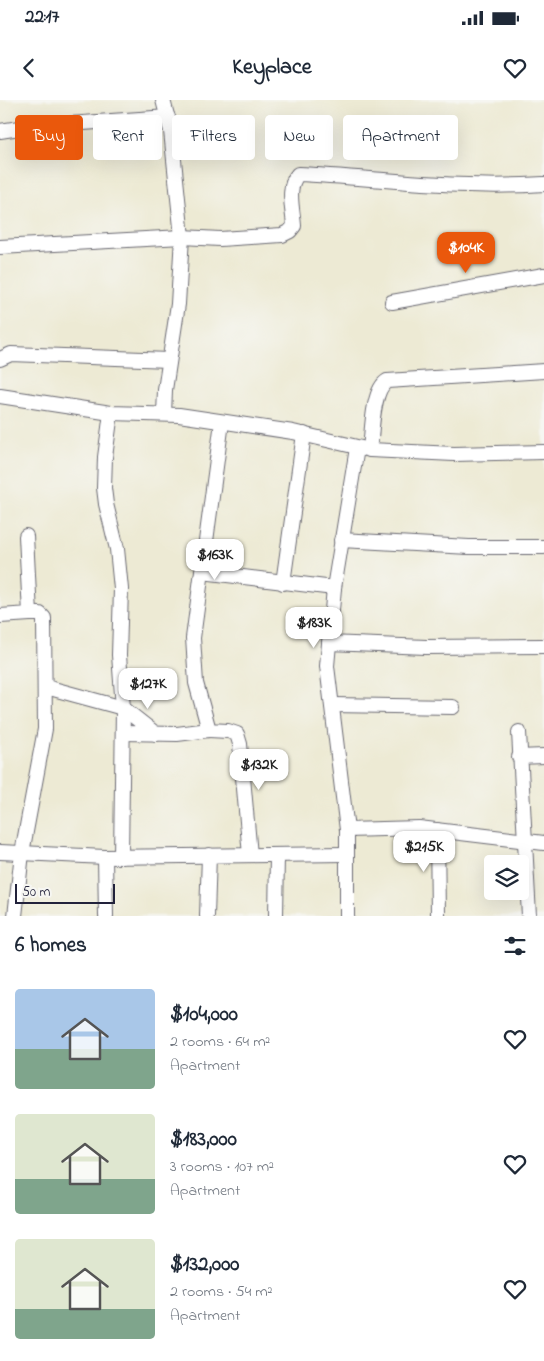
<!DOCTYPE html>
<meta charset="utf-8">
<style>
body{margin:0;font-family:"Indie Flower",sans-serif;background:#f2f2f3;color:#1f2937;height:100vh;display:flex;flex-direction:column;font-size:19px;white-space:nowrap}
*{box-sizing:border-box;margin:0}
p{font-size:16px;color:#747a83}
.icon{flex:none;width:28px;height:28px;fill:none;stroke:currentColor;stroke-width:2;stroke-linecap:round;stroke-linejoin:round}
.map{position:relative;height:816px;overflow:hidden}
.drawer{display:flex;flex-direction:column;background:#fff;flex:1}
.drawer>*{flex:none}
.banner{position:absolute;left:15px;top:15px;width:515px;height:45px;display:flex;gap:10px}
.buttons{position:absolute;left:484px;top:755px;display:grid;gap:10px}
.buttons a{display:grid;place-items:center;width:45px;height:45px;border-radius:5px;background:#fff;box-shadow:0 5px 20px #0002;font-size:25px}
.scale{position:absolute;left:15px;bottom:12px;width:100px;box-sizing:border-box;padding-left:5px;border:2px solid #22223b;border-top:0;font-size:14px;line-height:18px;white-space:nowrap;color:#22223b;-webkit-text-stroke:4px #f6f6f2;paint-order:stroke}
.price{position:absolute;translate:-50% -42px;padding:0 11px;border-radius:10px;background:#fff;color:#222;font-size:16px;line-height:32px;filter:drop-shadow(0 1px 2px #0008)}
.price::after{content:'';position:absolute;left:50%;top:30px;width:15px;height:11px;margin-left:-8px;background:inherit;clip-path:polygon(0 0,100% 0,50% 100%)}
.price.on{background:#ea580c;color:#fff}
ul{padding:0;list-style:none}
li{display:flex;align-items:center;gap:15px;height:125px;padding:0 15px}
li span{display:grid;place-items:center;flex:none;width:140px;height:100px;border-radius:5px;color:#555}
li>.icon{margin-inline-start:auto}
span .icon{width:60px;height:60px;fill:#fffc;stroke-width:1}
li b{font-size:21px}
h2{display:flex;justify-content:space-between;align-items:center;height:60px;padding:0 15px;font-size:21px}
.chip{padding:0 18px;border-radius:5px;background:#fff;box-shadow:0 5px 20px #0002;font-size:18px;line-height:45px}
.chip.on{background:#ea580c;color:#fff}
.status{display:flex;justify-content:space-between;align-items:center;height:35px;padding:0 25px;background:#fff;direction:ltr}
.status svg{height:14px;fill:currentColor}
header{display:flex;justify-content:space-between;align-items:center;height:65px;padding:0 15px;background:#fff;font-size:22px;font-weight:800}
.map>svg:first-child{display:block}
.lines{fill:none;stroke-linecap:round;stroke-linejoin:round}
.minor-casing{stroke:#696871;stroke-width:16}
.minor{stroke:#fff;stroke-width:14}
</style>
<div class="status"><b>22:17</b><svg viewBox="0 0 49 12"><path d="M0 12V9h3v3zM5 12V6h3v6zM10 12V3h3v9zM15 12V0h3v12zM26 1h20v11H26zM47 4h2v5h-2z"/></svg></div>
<header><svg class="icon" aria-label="back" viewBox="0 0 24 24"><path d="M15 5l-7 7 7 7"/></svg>Keyplace<svg class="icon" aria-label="heart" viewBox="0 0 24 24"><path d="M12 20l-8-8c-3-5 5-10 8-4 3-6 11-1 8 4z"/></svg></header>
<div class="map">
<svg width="544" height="816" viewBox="0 0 544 816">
<rect width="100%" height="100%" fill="#f6f6f2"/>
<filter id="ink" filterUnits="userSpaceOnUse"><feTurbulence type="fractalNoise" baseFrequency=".02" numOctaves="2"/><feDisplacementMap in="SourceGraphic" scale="10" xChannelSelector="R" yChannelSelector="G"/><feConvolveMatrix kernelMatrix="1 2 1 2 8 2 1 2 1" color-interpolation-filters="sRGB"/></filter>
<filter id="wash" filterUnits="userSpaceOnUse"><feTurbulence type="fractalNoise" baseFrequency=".0096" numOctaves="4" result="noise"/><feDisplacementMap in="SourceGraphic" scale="20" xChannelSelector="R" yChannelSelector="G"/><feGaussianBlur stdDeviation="1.12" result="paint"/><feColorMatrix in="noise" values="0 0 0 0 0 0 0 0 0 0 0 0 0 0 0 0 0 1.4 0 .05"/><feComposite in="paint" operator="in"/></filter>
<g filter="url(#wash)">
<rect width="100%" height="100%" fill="#edead4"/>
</g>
<g filter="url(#ink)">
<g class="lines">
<g class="minor-casing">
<g id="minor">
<path d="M 163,0 L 171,31 L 182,137 L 178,204 L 165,290 L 164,314"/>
<path d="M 0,31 L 26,27 L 168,17"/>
<path d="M 0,147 L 182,137 L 220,139 L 282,135 L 290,131 L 294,126 C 293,110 286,87 298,74 C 380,78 461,90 544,84"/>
<path d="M 392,202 L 544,175"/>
<path d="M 0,259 L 11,254 L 169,260"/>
<path d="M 0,296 L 111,313 L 179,315 L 293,332 L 370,350 L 454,354 L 544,352"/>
<path d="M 111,313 L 105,357 L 104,388 L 106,404 L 117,449 L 121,489 L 119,555 L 123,608 L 121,757"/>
<path d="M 222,322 L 193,538 L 196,583 L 209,630 L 228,631 L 237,634 L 240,644 L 250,755"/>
<path d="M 370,350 C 372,333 372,290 387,281 L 544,271"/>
<path d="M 341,440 L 469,447 L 544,447"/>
<path d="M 202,472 L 334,488"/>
<path d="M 283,483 L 304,334"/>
<path d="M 0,516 L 30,514 L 26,436"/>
<path d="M 329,543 L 426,547 L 544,546"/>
<path d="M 46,587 L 123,608 L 156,634"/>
<path d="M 332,605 L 453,607"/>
<path d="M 519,632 L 529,816"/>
<path d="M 123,633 L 177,634 L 209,630"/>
<path d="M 519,657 L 544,656"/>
<path d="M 347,730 L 419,728 L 544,743"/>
<path d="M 437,730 L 438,816"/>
<path d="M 0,752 L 105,757 L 346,754"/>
<path d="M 105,757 L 106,816"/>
<path d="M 15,816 L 22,753 L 45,629 L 44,518 L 40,514 L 30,514"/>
<path d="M 207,816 L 209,755"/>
<path d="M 276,816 L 277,755"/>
<path d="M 347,816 L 347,730 L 327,566 L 334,488 L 357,348"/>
</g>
</g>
<use href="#minor" class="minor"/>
</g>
</g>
</svg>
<div class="buttons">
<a><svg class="icon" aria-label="layers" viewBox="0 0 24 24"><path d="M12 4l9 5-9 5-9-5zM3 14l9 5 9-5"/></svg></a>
</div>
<div class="scale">50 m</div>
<b class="price on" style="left:466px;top:174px">$104K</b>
<b class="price" style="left:215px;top:481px">$163K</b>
<b class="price" style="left:314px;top:549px">$183K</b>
<b class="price" style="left:148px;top:610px">$127K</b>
<b class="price" style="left:259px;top:691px">$132K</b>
<b class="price" style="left:424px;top:773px">$215K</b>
<div class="banner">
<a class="chip on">Buy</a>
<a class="chip">Rent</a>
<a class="chip">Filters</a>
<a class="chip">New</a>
<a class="chip">Apartment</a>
</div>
</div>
<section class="drawer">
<h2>6 homes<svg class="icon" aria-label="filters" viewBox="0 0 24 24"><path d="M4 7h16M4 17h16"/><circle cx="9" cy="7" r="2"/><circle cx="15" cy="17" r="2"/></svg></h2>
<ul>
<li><span style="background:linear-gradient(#a9c7e8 60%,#7fa58c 0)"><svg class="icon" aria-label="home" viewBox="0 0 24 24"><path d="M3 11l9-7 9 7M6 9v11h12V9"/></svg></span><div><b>$104,000</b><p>2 rooms · 64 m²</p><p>Apartment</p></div><svg class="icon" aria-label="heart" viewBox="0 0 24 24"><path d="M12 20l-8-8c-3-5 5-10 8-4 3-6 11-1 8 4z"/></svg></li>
<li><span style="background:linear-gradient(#dfe7d0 65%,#7fa58c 0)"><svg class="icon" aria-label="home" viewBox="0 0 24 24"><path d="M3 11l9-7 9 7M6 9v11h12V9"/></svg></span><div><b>$183,000</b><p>3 rooms · 107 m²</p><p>Apartment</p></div><svg class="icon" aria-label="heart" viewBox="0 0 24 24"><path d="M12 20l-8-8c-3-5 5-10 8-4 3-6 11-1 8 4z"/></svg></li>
<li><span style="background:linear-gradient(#dfe7d0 70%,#7fa58c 0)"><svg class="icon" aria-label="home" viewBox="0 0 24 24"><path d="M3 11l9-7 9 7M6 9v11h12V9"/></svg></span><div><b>$132,000</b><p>2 rooms · 54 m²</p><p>Apartment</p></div><svg class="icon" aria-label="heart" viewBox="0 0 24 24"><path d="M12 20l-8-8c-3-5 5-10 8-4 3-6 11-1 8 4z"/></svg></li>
</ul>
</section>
